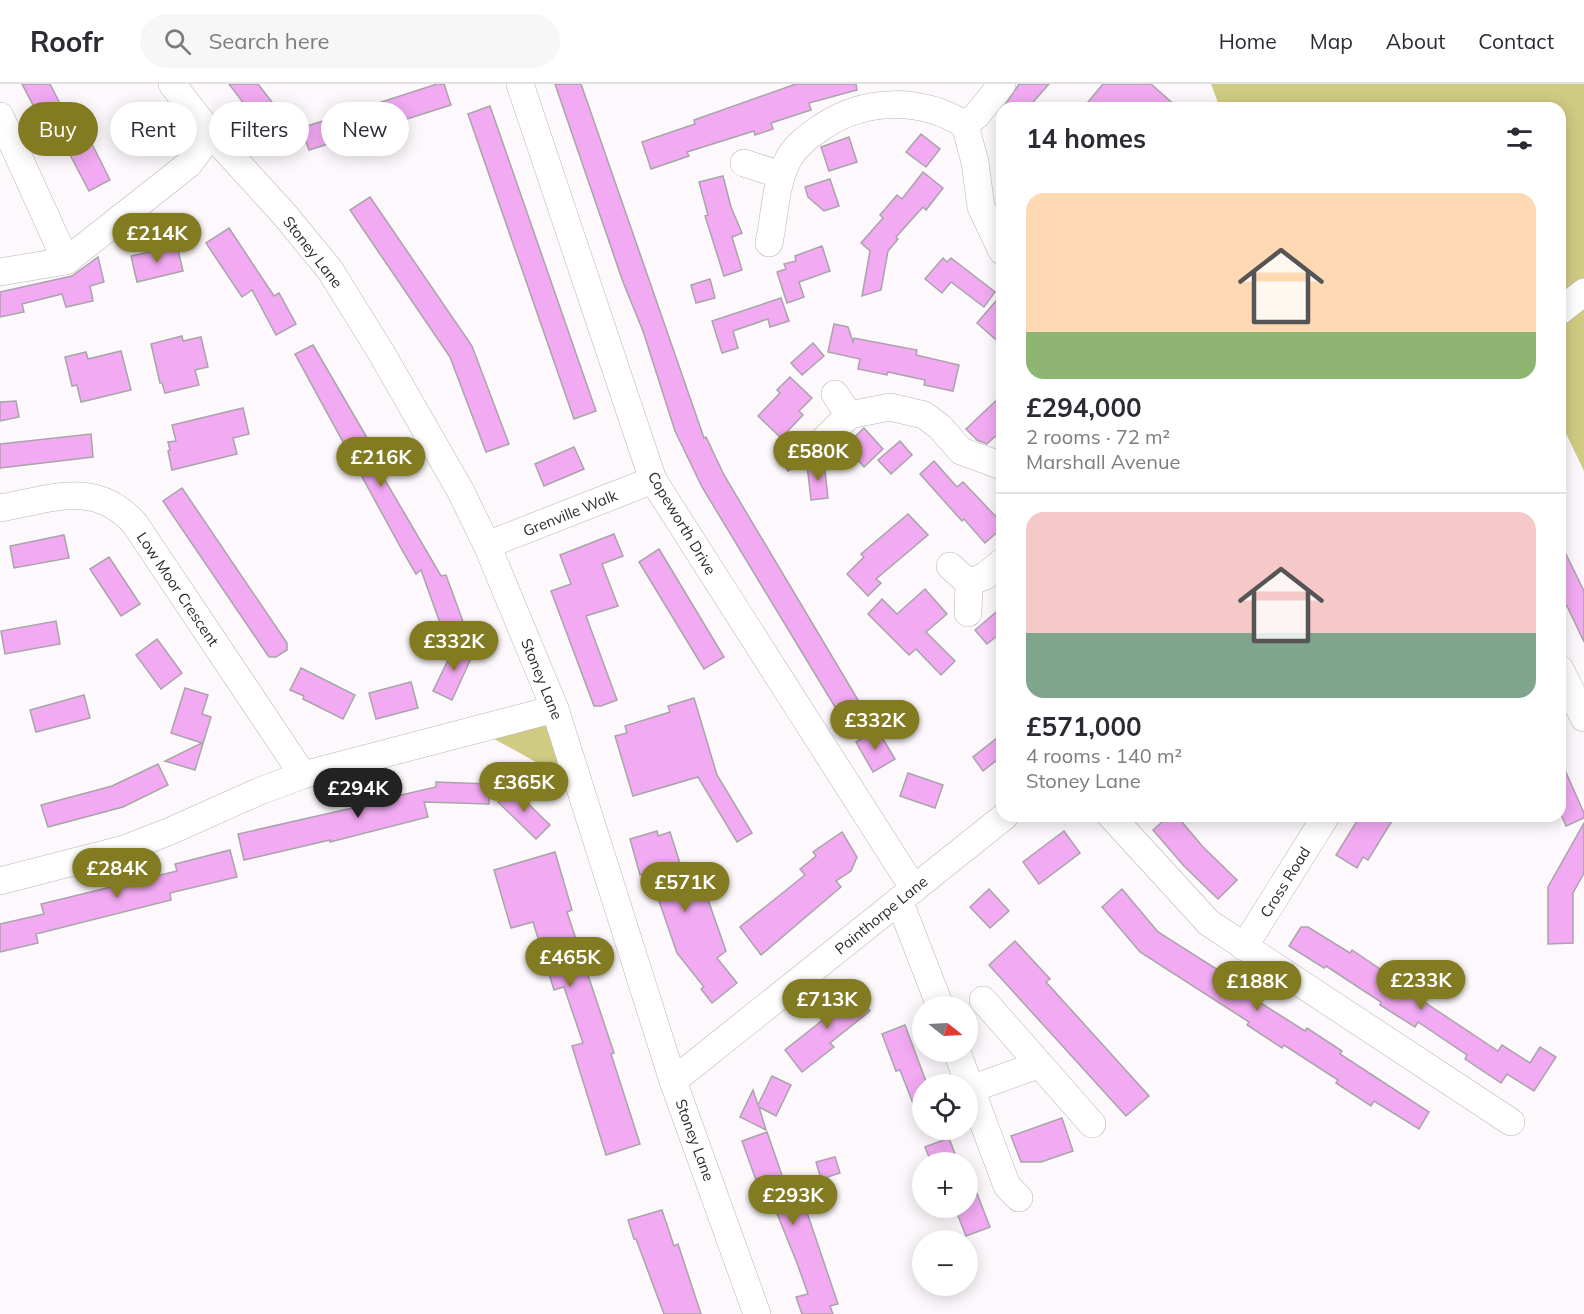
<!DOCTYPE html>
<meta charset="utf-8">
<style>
body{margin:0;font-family:Mulish,sans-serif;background:#f7f7f7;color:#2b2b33;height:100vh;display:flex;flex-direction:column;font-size:22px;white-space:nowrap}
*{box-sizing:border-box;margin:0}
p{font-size:20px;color:#7c7c81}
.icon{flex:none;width:33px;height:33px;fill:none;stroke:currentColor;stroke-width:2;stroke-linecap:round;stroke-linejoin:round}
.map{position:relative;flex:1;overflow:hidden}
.sheet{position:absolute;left:996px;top:18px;width:570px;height:720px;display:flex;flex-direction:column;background:#fff;border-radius:18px;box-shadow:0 3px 15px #0003}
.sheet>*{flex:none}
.guide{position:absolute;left:18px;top:18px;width:570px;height:54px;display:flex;gap:12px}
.needle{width:39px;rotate:108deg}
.controls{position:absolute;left:912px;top:912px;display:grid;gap:12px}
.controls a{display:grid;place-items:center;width:66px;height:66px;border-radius:50%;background:#fff;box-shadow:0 3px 15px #0003;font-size:30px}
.price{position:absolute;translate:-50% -51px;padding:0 14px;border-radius:21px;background:#837b21;color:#fff;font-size:20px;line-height:39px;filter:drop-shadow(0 2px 3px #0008)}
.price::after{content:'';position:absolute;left:50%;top:36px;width:18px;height:14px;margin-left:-9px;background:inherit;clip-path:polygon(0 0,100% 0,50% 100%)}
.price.on{background:#222;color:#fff}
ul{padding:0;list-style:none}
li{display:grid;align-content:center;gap:12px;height:318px;padding:0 30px}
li+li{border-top:2px solid #e1e1e2}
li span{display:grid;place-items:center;height:186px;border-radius:18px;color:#555}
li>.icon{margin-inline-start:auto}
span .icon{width:108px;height:108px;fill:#fffc;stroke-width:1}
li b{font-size:26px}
h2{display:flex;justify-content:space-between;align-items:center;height:72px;padding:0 30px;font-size:26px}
.tag{padding:0 21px;border-radius:27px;background:#fff;box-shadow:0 3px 15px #0003;font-size:21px;line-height:54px}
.tag.on{background:#837b21;color:#fff}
header{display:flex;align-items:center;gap:36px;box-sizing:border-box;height:84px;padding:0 30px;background:#fff;border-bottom:2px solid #e1e1e2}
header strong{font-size:28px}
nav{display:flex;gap:33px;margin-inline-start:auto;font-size:21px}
.search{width:420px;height:54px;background:#f7f7f7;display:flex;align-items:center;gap:15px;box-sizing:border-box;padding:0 21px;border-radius:33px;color:#7c7c81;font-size:22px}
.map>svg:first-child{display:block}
.green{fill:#d0cb83}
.building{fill:#f2aaf3;stroke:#a9a4a9;stroke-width:1.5}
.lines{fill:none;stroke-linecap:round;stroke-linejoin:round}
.minor-casing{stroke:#b8b4b8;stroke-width:28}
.minor{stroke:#fff;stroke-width:27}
.labels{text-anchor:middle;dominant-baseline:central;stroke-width:5;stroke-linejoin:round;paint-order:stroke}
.street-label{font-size:15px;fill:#2c2a2c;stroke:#fff}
</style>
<header>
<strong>Roofr</strong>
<div class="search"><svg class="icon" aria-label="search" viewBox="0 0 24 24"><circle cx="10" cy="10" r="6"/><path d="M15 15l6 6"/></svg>Search here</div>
<nav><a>Home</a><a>Map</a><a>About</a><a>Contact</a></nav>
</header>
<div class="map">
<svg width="1584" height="1230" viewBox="0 0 1584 1230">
<rect width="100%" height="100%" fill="#fcf8fc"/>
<g class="green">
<path d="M 1211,0 L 1584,0 L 1584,387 L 1560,337 L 1560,24 L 1220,24 Z"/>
<path d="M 555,625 L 581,703 L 478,646 Z"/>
</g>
<g class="building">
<path d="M 22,0 L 50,0 L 75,49 L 54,61 Z"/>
<path d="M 229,0 L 258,0 L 292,44 L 274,59 Z"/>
<path d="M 437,0 L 444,0 L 451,21 L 309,66 L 301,44 Z"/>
<path d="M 555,0 L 581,0 L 704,354 L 706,353 L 724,391 L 858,616 L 838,628 L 702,403 L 675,347 L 643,247 L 623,198 Z"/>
<path d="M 796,0 L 856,0 L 857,6 L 809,19 L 811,26 L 771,39 L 773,45 L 755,51 L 754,47 L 687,68 L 689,72 L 651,85 L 642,58 L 695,40 L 694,36 Z"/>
<path d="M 1019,0 L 1049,0 L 1028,24 L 1003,24 Z"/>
<path d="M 1103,0 L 1151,0 L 1178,24 L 1083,24 Z"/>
<path d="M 490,22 L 596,327 L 574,335 L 468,30 Z"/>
<path d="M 921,50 L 940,65 L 926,83 L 906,68 Z"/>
<path d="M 849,53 L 857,78 L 829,87 L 821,63 Z"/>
<path d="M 89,54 L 110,96 L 89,107 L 67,65 Z"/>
<path d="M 923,88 L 943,104 L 926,126 L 923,123 L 896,153 L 898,155 L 888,167 L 881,206 L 862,212 L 870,167 L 861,159 L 883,134 L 880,131 L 897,111 L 902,115 Z"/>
<path d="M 723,92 L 731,123 L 742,149 L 732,153 L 742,186 L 724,192 L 705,132 L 708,131 L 699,98 Z"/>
<path d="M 830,95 L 839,122 L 824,127 L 808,113 L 805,103 Z"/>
<path d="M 370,113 L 472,262 L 509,360 L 486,368 L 450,273 L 350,126 Z"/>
<path d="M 229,144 L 274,212 L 279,209 L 296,240 L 276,251 L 252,206 L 242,213 L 206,159 Z"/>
<path d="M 177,162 L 183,187 L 137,198 L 131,172 Z"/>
<path d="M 822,162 L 830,187 L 799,198 L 804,213 L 787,219 L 777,188 L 786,185 L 784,180 L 796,177 L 795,172 Z"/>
<path d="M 98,173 L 104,198 L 90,202 L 93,217 L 66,223 L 62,210 L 22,220 L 24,228 L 0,233 L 0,208 L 72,192 Z"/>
<path d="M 943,174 L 947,178 L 951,174 L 995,208 L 984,223 L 951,198 L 942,209 L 925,195 Z"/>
<path d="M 710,195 L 715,214 L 696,219 L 691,201 Z"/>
<path d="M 1002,210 L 1002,261 L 977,239 Z"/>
<path d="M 781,214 L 789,237 L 770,243 L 768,235 L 733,247 L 738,264 L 722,269 L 712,237 Z"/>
<path d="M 834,240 L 848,243 L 853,258 L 854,254 L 917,266 L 916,271 L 959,281 L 953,307 L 924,301 L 925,296 L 888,288 L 887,291 L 858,285 L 860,275 L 828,268 Z"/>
<path d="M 182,252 L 183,257 L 201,253 L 208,283 L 195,286 L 199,301 L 165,309 L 162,299 L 160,299 L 151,260 Z"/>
<path d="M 813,259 L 824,272 L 802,291 L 791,279 Z"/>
<path d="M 313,261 L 373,364 L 368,367 L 406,432 L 441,492 L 446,491 L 465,543 L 444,550 L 421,486 L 416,490 L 402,466 L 295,270 Z"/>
<path d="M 121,267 L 131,306 L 81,318 L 77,301 L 72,302 L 65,273 L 86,268 L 88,275 Z"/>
<path d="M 790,293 L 812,314 L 799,327 L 803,331 L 781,354 L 758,332 L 780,309 L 777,306 Z"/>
<path d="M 1002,311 L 1002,346 L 987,360 L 977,356 L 966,345 Z"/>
<path d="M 16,317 L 19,333 L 0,337 L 0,318 Z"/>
<path d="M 243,324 L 249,350 L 233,354 L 237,370 L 172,386 L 168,367 L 170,366 L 168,358 L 176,357 L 172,341 Z"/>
<path d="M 864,344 L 883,365 L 864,383 L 845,362 Z"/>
<path d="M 91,350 L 93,373 L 0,384 L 0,360 Z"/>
<path d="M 900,357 L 912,371 L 891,390 L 878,376 Z"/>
<path d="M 794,362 L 804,378 L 788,387 L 778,371 Z"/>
<path d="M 574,363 L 584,385 L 544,402 L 535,380 Z"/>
<path d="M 934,377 L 957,403 L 963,398 L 1002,439 L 1002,444 L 985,459 L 964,435 L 962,437 L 920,390 Z"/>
<path d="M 824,379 L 828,414 L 811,416 L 807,381 Z"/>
<path d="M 182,404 L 287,559 L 287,566 L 276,573 L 269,573 L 163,417 Z"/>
<path d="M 908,430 L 928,451 L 876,495 L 881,499 L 868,512 L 847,490 L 864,473 L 861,470 Z"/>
<path d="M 614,450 L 623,472 L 602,480 L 618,522 L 586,532 L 617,616 L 601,622 L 594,622 L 551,507 L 571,500 L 560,471 Z"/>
<path d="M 64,451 L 69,474 L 14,484 L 10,462 Z"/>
<path d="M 1560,458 L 1584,507 L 1584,558 L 1567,522 L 1560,525 Z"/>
<path d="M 659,465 L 724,573 L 704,585 L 639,478 Z"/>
<path d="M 109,473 L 140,520 L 121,532 L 90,485 Z"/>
<path d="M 925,505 L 947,530 L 926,548 L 955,577 L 941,591 L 916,565 L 909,571 L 868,530 L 882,515 L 897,530 Z"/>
<path d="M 1002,523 L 1002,548 L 987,560 L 975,546 Z"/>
<path d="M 56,537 L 60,560 L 5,570 L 1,547 Z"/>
<path d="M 157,555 L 182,589 L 161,605 L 136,571 Z"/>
<path d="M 456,560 L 474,568 L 452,616 L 433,607 Z"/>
<path d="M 301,584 L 355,611 L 343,635 L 303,615 L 304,612 L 290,606 Z"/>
<path d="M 411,598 L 418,624 L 376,635 L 369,609 Z"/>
<path d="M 185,604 L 208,611 L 202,630 L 211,633 L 195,686 L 165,677 L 202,659 L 171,649 Z"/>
<path d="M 84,611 L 90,634 L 36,648 L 30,626 Z"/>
<path d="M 694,614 L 717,691 L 752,749 L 737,758 L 698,693 L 633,712 L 615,652 L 627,649 L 625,642 L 670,628 L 668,622 Z"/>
<path d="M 877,645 L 895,675 L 873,688 L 856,658 Z"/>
<path d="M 1002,650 L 1002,672 L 983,687 L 973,673 Z"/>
<path d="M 1560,675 L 1584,729 L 1584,734 L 1566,742 L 1560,728 Z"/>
<path d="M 158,680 L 168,701 L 123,723 L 48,743 L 41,721 L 112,702 Z"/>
<path d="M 908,689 L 943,701 L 935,724 L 900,712 Z"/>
<path d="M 436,698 L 489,700 L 489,720 L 424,718 L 428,733 L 330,758 L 330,756 L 244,776 L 238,750 L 379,718 L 379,716 L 436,703 Z"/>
<path d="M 512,704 L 550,741 L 536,755 L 498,718 Z"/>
<path d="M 1169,732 L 1177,732 L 1203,763 L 1237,796 L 1218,815 L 1184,782 L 1153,746 Z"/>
<path d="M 1360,732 L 1395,732 L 1368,776 L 1363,773 L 1357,784 L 1336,771 Z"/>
<path d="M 1584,739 L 1584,789 L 1573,809 L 1573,859 L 1548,860 L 1548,803 Z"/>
<path d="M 657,747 L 658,752 L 670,748 L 686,798 L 700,793 L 726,867 L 717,874 L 737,899 L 712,919 L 701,905 L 704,903 L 677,869 L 649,788 L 640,791 L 630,755 Z"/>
<path d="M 1064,747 L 1080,769 L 1039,800 L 1023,778 Z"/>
<path d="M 842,748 L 857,773 L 851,787 L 836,797 L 841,803 L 761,871 L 740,843 L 805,791 L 800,785 L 816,772 L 813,768 Z"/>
<path d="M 230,766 L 237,793 L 170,809 L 171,816 L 36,850 L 38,859 L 0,868 L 0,840 L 44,830 L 41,820 L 177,787 L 175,780 Z"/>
<path d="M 555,768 L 572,826 L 567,828 L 614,969 L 611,970 L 640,1060 L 606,1071 L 572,962 L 583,959 L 564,903 L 554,906 L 533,838 L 511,844 L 494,786 Z"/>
<path d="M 989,805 L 1009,827 L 990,844 L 970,823 Z"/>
<path d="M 1122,805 L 1158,848 L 1248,905 L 1245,909 L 1305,947 L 1307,944 L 1342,967 L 1340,970 L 1429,1028 L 1419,1045 L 1374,1017 L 1371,1022 L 1336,999 L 1338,996 L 1284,961 L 1282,964 L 1247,941 L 1249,938 L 1140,868 L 1102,823 Z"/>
<path d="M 1301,843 L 1308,843 L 1350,869 L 1352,866 L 1386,889 L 1385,892 L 1498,967 L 1502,961 L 1530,979 L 1540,963 L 1556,973 L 1534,1007 L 1507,990 L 1501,999 L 1465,975 L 1467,971 L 1418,938 L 1415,943 L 1380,921 L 1381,918 L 1326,882 L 1324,884 L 1289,862 Z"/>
<path d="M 1015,857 L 1050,895 L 1046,898 L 1149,1012 L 1126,1032 L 989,881 Z"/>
<path d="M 852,905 L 870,927 L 830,959 L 834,963 L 802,988 L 785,966 L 824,935 L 820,930 Z"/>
<path d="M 905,941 L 927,1000 L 922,1000 L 922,1039 L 921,1040 L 900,986 L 896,987 L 882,950 Z"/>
<path d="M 772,992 L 791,1001 L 776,1032 L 759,1023 L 766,1046 L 740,1033 L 753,1006 L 758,1021 Z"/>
<path d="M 1062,1034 L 1073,1067 L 1041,1078 L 1021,1078 L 1011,1052 Z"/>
<path d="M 767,1048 L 785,1100 L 796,1096 L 838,1220 L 830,1222 L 833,1230 L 802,1230 L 796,1213 L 808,1210 L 797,1179 L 774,1122 L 769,1124 L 758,1095 L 756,1096 L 742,1057 Z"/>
<path d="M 949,1054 L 958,1078 L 931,1078 L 925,1063 Z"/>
<path d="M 835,1073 L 840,1089 L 821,1095 L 816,1078 Z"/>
<path d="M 969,1089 L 990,1143 L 966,1152 L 955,1124 L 968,1124 Z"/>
<path d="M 662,1126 L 674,1162 L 678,1160 L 701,1230 L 664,1230 L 636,1155 L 634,1155 L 628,1136 Z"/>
</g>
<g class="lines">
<g class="minor-casing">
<g id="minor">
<path d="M 172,0 L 211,50 L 284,130 L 330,186 L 382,270 L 460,406 L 487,461 L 555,625 L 673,997 L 757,1230"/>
<path d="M 520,0 L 653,396 L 914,805"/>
<path d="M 0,32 L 66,177"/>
<path d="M 965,41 L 977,31 L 1002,0"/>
<path d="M 744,79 L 781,91"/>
<path d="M 769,159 C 775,131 775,99 789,74 C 797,60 809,52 822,43 C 865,14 921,13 965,41 L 975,78 L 981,123 L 1002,167"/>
<path d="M 0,188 L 66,177 L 189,80 L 211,50"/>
<path d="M 1560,227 L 1584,208"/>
<path d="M 849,331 L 890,323 L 924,331 L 940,343 L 961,367 L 1002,382"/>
<path d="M 824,356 L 849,331 L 835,310"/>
<path d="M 0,424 C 51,415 96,395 135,440 L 303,691"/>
<path d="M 487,461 L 653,396"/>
<path d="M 950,482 L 969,499 L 968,529"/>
<path d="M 969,499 L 985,492 L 1002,478"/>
<path d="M 1560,585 L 1584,634"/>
<path d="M 1111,732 L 1209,839 L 1511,1038"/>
<path d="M 0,797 L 124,765 L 168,748 L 260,707 L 303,691 L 555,625"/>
<path d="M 899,816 L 940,922"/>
<path d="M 1244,863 L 1326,732"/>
<path d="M 983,916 L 1092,1040"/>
<path d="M 957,968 L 1007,1102 L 1019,1114"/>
<path d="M 673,997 L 1005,732"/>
<path d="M 971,1005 L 1038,981"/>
</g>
</g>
<use href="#minor" class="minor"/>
</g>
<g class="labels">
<g class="street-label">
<text transform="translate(313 168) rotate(52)">Stoney Lane</text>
<text transform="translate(570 429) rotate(-22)">Grenville Walk</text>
<text transform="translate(682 439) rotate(59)">Copeworth Drive</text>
<text transform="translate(178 505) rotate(56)">Low Moor Crescent</text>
<text transform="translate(542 595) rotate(68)">Stoney Lane</text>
<text transform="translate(1285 798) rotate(-58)">Cross Road</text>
<text transform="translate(881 831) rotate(-39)">Painthorpe Lane</text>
<text transform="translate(695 1056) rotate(70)">Stoney Lane</text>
</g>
</g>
</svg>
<div class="controls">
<a><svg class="needle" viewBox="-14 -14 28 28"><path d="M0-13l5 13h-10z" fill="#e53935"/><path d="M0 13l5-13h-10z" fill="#7c7c81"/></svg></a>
<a><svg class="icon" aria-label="locate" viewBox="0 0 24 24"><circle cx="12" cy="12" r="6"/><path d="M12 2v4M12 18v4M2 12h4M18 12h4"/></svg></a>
<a>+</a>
<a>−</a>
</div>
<b class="price" style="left:157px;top:180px">£214K</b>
<b class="price" style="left:818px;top:398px">£580K</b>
<b class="price" style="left:381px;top:404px">£216K</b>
<b class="price" style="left:454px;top:588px">£332K</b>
<b class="price" style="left:875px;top:667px">£332K</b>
<b class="price" style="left:524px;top:729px">£365K</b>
<b class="price on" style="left:358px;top:735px">£294K</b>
<b class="price" style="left:117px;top:815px">£284K</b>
<b class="price" style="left:685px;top:829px">£571K</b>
<b class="price" style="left:570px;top:904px">£465K</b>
<b class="price" style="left:1421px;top:927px">£233K</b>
<b class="price" style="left:1257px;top:928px">£188K</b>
<b class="price" style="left:827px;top:946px">£713K</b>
<b class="price" style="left:793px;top:1142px">£293K</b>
<div class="guide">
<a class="tag on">Buy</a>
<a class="tag">Rent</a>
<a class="tag">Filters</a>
<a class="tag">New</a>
</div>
<section class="sheet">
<h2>14 homes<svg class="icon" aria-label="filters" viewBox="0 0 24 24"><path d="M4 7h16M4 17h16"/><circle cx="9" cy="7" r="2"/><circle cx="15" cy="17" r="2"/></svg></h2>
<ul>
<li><span style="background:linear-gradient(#ffd9b3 75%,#8fb573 0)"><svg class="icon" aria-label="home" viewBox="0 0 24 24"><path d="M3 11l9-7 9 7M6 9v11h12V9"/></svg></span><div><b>£294,000</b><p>2 rooms · 72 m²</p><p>Marshall Avenue</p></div></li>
<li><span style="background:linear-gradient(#f6c9c9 65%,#7fa58c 0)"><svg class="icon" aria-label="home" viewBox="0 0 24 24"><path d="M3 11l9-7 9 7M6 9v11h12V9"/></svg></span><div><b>£571,000</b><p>4 rooms · 140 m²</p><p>Stoney Lane</p></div></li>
</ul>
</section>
</div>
